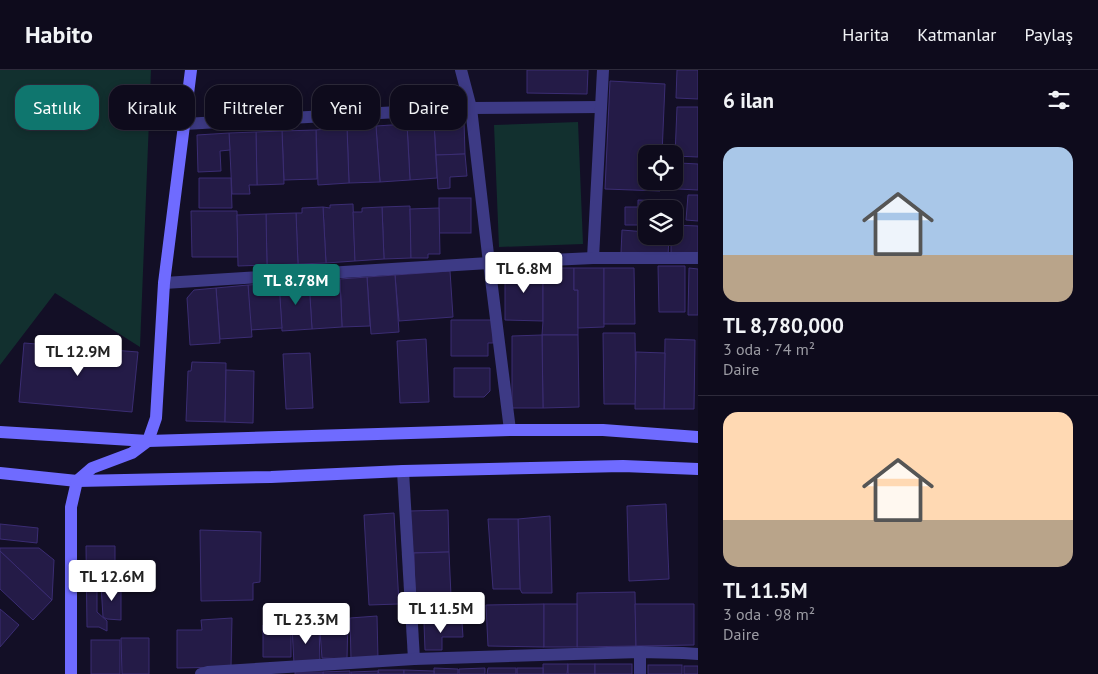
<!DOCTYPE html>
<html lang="tr">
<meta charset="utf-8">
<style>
body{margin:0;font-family:"PT Sans",sans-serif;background:#171425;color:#f1f3f6;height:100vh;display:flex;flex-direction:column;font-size:19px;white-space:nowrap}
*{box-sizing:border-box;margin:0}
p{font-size:16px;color:#9b9ba3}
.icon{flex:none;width:28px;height:28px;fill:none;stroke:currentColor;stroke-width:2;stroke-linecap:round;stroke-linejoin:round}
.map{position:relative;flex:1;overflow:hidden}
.panel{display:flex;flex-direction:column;background:#0e0b1c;width:400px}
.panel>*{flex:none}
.guide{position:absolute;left:15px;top:15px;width:475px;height:45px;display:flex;gap:10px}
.fabs{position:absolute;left:638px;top:75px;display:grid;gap:10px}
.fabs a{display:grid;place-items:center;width:45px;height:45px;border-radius:10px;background:#0e0b1c;box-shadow:0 2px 8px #0003,0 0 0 1px #2e2b3b;font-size:25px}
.price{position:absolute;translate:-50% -42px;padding:0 11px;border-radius:5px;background:#fff;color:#222;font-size:16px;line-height:32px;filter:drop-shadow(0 1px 2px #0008)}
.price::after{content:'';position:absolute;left:50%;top:30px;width:15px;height:11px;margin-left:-8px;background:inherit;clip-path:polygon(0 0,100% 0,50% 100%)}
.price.active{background:#0f766e;color:#fff}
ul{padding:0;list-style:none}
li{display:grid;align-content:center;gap:10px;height:265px;padding:0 25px}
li+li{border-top:1px solid #2e2b3b}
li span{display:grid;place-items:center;height:155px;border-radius:15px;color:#555}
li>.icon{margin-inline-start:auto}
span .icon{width:90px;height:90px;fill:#fffc;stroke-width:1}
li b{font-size:21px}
h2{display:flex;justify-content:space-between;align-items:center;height:60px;padding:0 25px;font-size:21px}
.pill{padding:0 18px;border-radius:15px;background:#0e0b1c;box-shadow:0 2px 8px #0003,0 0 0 1px #2e2b3b;font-size:18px;line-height:45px}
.pill.active{background:#0f766e;color:#fff}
header{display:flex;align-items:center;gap:30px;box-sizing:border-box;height:70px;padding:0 25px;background:#0e0b1c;border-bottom:1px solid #2e2b3b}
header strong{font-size:24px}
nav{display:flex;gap:28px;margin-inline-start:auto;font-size:18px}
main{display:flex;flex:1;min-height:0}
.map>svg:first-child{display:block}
.green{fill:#12302f}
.building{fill:#241b47;stroke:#3b2d73}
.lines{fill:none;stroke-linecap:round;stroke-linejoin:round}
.street{stroke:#3d3a85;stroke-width:12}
.secondary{stroke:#6f6bff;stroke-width:12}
</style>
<header>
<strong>Habito</strong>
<nav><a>Harita</a><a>Katmanlar</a><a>Paylaş</a></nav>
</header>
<main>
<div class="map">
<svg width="698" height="604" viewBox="0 0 698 604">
<rect width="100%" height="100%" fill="#130f26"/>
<g class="green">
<path d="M 0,0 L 151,0 L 140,277 L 55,223 L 0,295 Z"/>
<path d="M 578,52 L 583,174 L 499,177 L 494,55 Z"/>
</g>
<g class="building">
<path d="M 527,0 L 588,0 L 587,24 L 527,23 Z"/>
<path d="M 677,0 L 698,0 L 698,29 L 676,28 Z"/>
<path d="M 610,11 L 665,14 L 662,84 L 646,84 L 646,111 L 661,111 L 660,121 L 605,119 Z"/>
<path d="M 677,37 L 698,37 L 698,87 L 675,86 Z"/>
<path d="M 464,51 L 465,84 L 436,85 L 434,53 Z"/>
<path d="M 434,53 L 437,108 L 410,110 L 407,54 Z"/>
<path d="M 407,54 L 410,110 L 380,112 L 376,56 Z"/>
<path d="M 376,56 L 380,112 L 349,113 L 347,57 Z"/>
<path d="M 347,57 L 349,113 L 318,115 L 316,60 Z"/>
<path d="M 316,60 L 317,109 L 284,110 L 282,61 Z"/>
<path d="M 282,61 L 284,114 L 257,115 L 256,62 Z"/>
<path d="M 256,62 L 257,115 L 249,115 L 250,124 L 232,124 L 229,63 Z"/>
<path d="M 229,63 L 230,80 L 220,81 L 221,101 L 198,102 L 197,65 Z"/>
<path d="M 465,84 L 467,106 L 450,107 L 450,118 L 438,119 L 436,85 Z"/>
<path d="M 679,93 L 698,94 L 698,120 L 678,119 Z"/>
<path d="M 199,108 L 231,108 L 232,138 L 199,138 Z"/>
<path d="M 688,125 L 698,125 L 698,151 L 686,150 Z"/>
<rect x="439" y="128" width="32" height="35"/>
<path d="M 638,130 L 661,131 L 661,139 L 646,139 L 646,148 L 643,148 L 642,155 L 625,155 L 625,137 L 638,137 Z"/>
<path d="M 353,134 L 355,191 L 326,193 L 323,137 L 330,138 L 330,135 Z"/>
<path d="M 410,136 L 411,188 L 384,189 L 382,137 Z"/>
<path d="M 323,137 L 326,193 L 298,194 L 296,143 L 302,143 L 302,138 Z"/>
<path d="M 382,137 L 384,189 L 355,191 L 353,142 L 362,142 L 362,138 Z"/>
<path d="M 439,138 L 440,184 L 428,184 L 428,188 L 411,188 L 410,139 Z"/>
<path d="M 191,141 L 237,141 L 238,187 L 192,187 Z"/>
<path d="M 296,143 L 298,194 L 267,195 L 266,144 Z"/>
<path d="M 266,144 L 267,195 L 238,196 L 237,145 Z"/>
<path d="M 674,155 L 698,156 L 698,186 L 671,185 L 671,166 L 674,166 Z"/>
<path d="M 622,160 L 646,162 L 646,166 L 669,166 L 668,186 L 621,183 Z"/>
<path d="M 658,196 L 685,196 L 685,242 L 659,242 Z"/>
<path d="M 505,198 L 543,198 L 543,251 L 505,250 Z"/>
<path d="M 543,198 L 574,198 L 574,220 L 578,220 L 578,265 L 542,265 L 543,251 Z"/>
<path d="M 574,198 L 604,198 L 604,257 L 578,258 L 578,220 L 574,220 Z"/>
<path d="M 604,198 L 634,198 L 635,254 L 604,254 Z"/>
<path d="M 689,198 L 698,199 L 698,245 L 688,245 Z"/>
<path d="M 450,201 L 453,247 L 399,251 L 395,205 Z"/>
<path d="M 395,205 L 399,262 L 371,264 L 367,207 Z"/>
<path d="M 367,207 L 370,256 L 342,257 L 340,209 Z"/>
<path d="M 340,209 L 342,257 L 312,259 L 309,211 Z"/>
<path d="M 309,211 L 312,259 L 282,261 L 279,213 Z"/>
<path d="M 279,213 L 282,258 L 250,260 L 248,215 Z"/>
<path d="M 248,215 L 252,267 L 220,269 L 216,218 Z"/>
<path d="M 216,218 L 220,273 L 190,275 L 187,228 L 194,220 Z"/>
<path d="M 451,250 L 493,250 L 493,273 L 488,273 L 488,286 L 451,286 Z"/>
<path d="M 603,263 L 635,263 L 636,334 L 604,334 Z"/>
<path d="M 542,265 L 578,265 L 579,337 L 543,338 Z"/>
<path d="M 542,265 L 543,338 L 512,338 L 512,266 Z"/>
<path d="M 426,269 L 429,332 L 400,333 L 397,271 Z"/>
<path d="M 665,269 L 695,270 L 694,339 L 664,339 Z"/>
<path d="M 24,273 L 138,282 L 132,342 L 19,332 Z"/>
<path d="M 636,282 L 665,283 L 664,339 L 635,339 Z"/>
<path d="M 310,283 L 313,338 L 286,339 L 283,284 Z"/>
<path d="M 192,292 L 226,293 L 225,352 L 186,351 L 188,301 L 191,301 Z"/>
<path d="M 454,298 L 490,298 L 490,321 L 484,327 L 454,327 Z"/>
<path d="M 226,300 L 254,301 L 253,353 L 225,352 Z"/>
<path d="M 666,434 L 669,509 L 629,511 L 627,436 Z"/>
<path d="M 448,440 L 449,482 L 410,483 L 409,441 Z"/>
<path d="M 394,443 L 399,534 L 369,535 L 364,445 Z"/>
<path d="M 550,446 L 552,523 L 522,523 L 520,519 L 518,449 Z"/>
<path d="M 488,449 L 518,449 L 520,519 L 493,519 Z"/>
<path d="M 0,454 L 38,458 L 37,473 L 0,469 Z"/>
<path d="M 200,460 L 261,462 L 260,512 L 253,513 L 253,530 L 201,531 Z"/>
<path d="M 86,476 L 115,476 L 115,499 L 101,499 L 101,505 L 97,506 L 97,542 L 107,551 L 107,561 L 99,557 L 87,557 Z"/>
<path d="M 0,478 L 39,478 L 54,490 L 52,530 L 0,481 Z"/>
<path d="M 0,481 L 52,530 L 33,550 L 0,519 Z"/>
<path d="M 449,482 L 451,526 L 415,527 L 414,483 Z"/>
<path d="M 121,514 L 121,550 L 107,549 L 103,547 L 101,515 Z"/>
<path d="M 635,522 L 636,576 L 577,577 L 577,523 Z"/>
<path d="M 544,534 L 544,577 L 488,576 L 486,535 Z"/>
<rect x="544" y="534" width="33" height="43"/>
<path d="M 635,534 L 694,534 L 694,575 L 636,576 Z"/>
<path d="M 0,539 L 19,555 L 0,577 Z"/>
<path d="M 377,546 L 378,589 L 351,590 L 350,548 Z"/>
<path d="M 232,548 L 231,597 L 177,598 L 177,560 L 202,560 L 201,550 Z"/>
<path d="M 319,548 L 348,548 L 347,589 L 322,588 Z"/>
<path d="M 462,552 L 463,567 L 442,567 L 442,580 L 425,580 L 424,553 Z"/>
<path d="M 291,554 L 291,587 L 263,587 L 263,555 Z"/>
<path d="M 292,556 L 319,556 L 320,593 L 294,594 Z"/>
<path d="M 121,568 L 149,568 L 149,604 L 122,604 Z"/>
<rect x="91" y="570" width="29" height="34"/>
<path d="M 543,594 L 568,594 L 567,604 L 543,604 Z"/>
<rect x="568" y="594" width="27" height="10"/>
<rect x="595" y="594" width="37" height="10"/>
<rect x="648" y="595" width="34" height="9"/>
<rect x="684" y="596" width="14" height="8"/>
<path d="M 434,598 L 458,599 L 458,604 L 434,604 Z"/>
<path d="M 485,598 L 485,604 L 459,604 L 459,599 Z"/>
<path d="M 488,598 L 516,598 L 516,604 L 487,604 Z"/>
<rect x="517" y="598" width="26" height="6"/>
<path d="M 378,600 L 404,600 L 404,604 L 379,604 Z"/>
<path d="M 404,600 L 434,601 L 434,604 L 404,604 Z"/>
<path d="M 350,601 L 350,604 L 323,604 L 323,602 Z"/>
<path d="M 378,601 L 378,604 L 351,604 L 351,602 Z"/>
<rect x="295" y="602" width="28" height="2"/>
</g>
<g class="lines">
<g class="street">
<path d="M 461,0 L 471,38 L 489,193 L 510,360"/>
<path d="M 184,54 L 471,38 L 601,37"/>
<path d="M 593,188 L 603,0"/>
<path d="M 164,213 L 489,193 L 593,188 L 698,188"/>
<path d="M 403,401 L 414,589"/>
<path d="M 201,604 L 208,602 L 414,589 L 640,582 L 683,583 L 698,584"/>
<path d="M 640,604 L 640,582"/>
</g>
<g class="secondary">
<path d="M 0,362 L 148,371 L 510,360 L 603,360 L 698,367"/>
<path d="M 0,403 L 77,411 L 271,407 L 403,401 L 623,396 L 698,399"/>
<path d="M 71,604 L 71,437 L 77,411 L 92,398 L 132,383 L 148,371 L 156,348 L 164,213 L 191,0"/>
</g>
</g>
</svg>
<div class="fabs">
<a><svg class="icon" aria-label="locate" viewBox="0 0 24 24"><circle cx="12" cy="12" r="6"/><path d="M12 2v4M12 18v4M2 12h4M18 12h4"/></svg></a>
<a><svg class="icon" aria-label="layers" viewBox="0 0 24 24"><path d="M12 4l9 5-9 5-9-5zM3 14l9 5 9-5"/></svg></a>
</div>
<b class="price" style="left:524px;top:224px">TL 6.8M</b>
<b class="price active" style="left:296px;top:236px">TL 8.78M</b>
<b class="price" style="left:78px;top:307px">TL 12.9M</b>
<b class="price" style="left:112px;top:532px">TL 12.6M</b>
<b class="price" style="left:441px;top:564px">TL 11.5M</b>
<b class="price" style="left:306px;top:575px">TL 23.3M</b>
<div class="guide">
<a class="pill active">Satılık</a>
<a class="pill">Kiralık</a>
<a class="pill">Filtreler</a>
<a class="pill">Yeni</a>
<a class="pill">Daire</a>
</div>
</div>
<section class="panel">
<h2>6 ilan<svg class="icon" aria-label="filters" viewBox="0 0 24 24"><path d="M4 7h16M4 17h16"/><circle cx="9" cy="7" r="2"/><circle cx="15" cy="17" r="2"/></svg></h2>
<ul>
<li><span style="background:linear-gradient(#a9c7e8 70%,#b9a48a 0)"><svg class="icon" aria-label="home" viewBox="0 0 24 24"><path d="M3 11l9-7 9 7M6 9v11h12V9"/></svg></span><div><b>TL 8,780,000</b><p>3 oda · 74 m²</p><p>Daire</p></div></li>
<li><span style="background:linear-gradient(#ffd9b3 70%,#b9a48a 0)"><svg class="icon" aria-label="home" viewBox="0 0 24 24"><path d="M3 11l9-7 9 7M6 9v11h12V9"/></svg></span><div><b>TL 11.5M</b><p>3 oda · 98 m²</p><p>Daire</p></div></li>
</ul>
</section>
</main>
